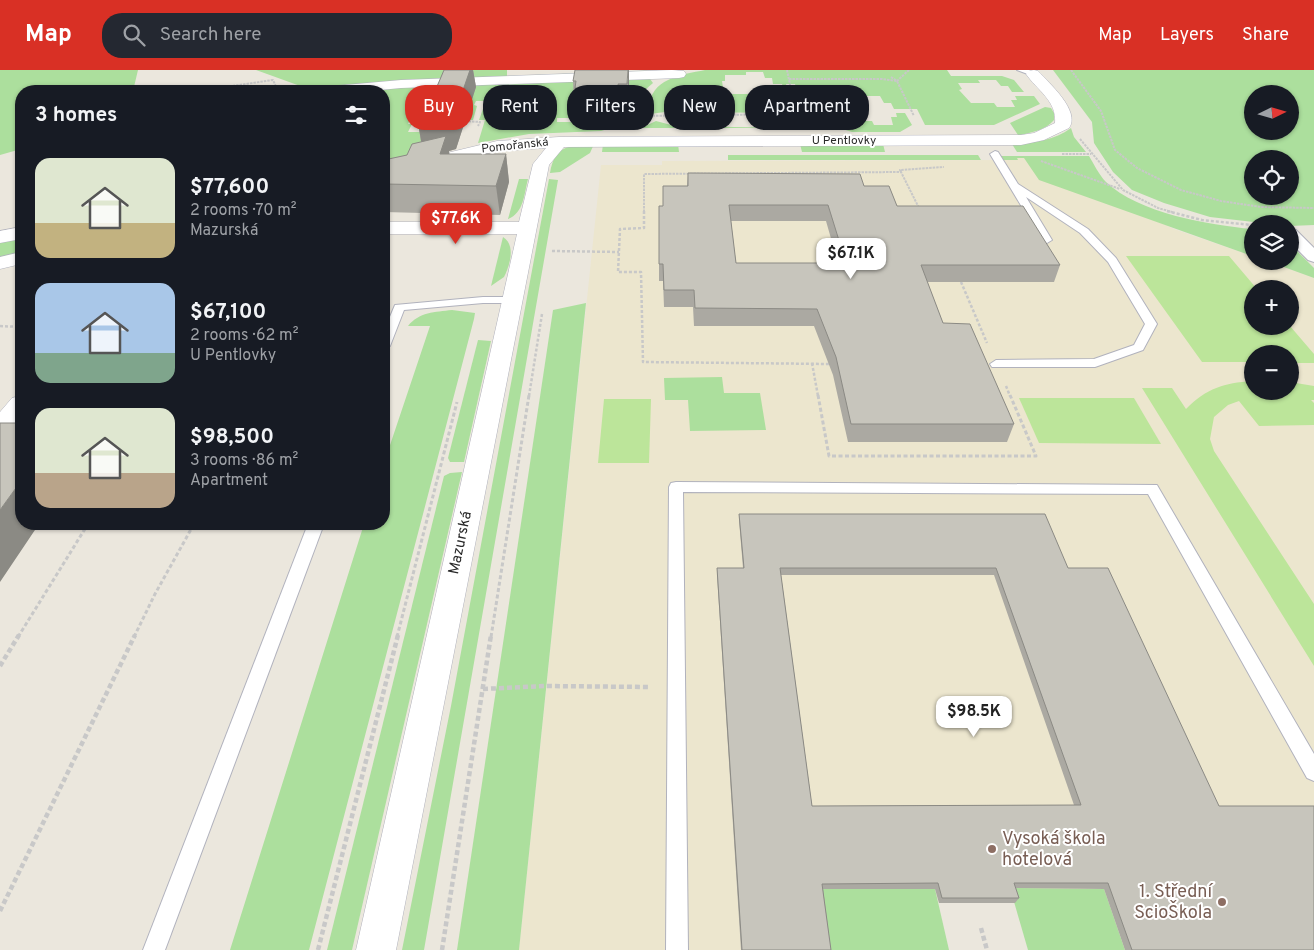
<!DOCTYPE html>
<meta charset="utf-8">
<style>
body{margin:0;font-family:Overpass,sans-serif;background:#242831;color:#f1f3f6;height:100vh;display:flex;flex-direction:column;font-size:19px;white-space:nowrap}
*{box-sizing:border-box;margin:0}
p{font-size:16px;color:#9ea1a6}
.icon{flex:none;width:28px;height:28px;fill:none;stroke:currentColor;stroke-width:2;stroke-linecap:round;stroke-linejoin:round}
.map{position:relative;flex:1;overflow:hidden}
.panel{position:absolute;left:15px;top:15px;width:375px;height:445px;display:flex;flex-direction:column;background:#171b24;border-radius:20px;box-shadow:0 1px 4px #0004}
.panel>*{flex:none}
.banner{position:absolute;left:405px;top:15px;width:475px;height:45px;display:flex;gap:10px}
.needle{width:32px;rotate:85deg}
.fabs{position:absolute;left:1244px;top:15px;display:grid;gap:10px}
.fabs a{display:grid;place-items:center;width:55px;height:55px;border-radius:50%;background:#171b24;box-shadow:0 1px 4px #0004;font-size:25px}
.price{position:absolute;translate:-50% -42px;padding:0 11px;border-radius:10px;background:#fff;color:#222;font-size:16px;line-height:32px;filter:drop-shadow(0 1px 2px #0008)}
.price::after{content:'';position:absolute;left:50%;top:30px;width:15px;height:11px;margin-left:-8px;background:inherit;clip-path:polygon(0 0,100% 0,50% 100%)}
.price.current{background:#d93025;color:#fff}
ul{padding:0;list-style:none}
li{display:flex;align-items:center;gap:15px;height:125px;padding:0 20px}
li span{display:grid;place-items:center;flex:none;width:140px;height:100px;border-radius:15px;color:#555}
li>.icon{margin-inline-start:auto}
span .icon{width:60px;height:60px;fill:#fffc;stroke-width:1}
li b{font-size:21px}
h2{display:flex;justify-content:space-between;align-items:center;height:60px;padding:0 20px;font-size:21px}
.tag{padding:0 18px;border-radius:20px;background:#171b24;box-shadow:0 1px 4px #0004;font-size:18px;line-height:45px}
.tag.current{background:#d93025;color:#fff}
header{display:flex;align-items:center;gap:30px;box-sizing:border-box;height:70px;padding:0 25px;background:#d93025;color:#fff}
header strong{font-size:24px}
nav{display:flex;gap:28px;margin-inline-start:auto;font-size:18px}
.search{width:350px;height:45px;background:#242831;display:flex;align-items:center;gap:12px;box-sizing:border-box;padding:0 18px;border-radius:20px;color:#9ea1a6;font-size:19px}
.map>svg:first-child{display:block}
.education{fill:#ece6ce;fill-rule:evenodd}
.green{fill:#acdf9d;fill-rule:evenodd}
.pitch{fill:#bce59a}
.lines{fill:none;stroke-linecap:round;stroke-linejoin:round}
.service-casing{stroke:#b1b2bd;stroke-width:2}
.pedestrian-casing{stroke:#b1b2bd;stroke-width:2}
.minor-casing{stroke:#b1b2bd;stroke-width:1}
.path-far3{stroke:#c8c8c8;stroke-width:2;stroke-dasharray:2.5 1;stroke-linecap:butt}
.path-far2{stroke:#c8c8c8;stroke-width:2.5;stroke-dasharray:3 2;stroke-linecap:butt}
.path-far1{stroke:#c8c8c8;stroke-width:3;stroke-dasharray:4 2.5;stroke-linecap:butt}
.path{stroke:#c8c8c8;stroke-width:4.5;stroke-dasharray:5 3;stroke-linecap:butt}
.service{fill:#fff;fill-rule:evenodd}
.pedestrian{fill:#fff;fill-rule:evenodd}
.minor{fill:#fff;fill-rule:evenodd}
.wall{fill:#aba9a2;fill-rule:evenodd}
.shaded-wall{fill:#8b8a84}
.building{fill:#c7c5bc;stroke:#8b8a84;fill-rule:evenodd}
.education-dot{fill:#8d6e63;stroke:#fff;stroke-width:2}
.labels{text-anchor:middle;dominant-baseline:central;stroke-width:4;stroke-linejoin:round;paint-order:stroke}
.far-street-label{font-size:12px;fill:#2a2a2a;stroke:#fff}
.street-label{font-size:15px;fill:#2a2a2a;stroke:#fff}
.near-education-label{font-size:18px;fill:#785e54;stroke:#fff;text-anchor:start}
</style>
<header>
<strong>Map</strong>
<div class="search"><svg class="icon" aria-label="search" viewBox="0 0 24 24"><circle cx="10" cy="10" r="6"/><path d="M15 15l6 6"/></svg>Search here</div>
<nav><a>Map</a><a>Layers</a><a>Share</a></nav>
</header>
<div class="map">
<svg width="1314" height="880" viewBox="0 0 1314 880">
<rect width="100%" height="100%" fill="#ebe7dd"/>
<path class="education" d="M 1016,88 L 1024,88 L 1174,159 L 1252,186 L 1252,191 L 1267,191 L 1314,208 L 1314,880 L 1125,880 L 1104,819 L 1015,833 L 939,833 L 935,819 L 828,880 L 519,880 L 601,95 L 662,95 L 662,91 L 1017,90 ZM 1252,219 L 1290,219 L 1290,256 L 1252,256 ZM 1252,284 L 1290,284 L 1290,321 L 1252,321 Z"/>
<g class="green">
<path d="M 0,0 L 138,0 L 133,21 L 21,21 L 21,79 L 0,85 Z"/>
<path d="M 256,0 L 507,0 L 507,6 L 664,0 L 644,1 L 653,13 L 645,20 L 637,33 L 628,33 L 628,26 L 578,37 L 577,44 L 601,44 L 600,48 L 557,48 L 557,52 L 599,52 L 599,55 L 614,53 L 614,57 L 601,61 L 529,64 L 478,73 L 485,50 L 479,50 L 484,36 L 510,35 L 511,31 L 476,31 L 474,35 L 477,36 L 473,50 L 466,50 L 468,43 L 443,39 L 419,39 L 416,46 L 412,46 L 408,54 L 412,54 L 408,62 L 433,62 L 437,76 L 384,94 L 384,21 L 322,21 L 335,16 L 303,17 Z"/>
<path d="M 705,0 L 947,0 L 951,6 L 1002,6 L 1014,10 L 1024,22 L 1012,22 L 1008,16 L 1001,16 L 996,10 L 978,10 L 980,13 L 958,13 L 962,19 L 959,20 L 971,33 L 994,33 L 997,37 L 1015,37 L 1011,30 L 1017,30 L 1015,26 L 1034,26 L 1040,34 L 994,55 L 925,55 L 917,39 L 894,39 L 891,33 L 884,33 L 880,26 L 862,26 L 863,29 L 840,29 L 842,36 L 839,37 L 848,51 L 872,51 L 874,55 L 893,55 L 891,47 L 897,47 L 896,43 L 905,43 L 912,55 L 900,62 L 852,62 L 804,47 L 795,14 L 786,14 L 788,21 L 782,23 L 780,29 L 757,30 L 757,33 L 783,31 L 788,22 L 793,43 L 665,42 L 650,44 C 645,10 679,5 705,0 ZM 746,2 L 763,2 L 765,8 L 772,8 L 773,14 L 782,14 L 783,17 L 774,17 L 775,21 L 768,21 L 770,28 L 751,28 L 750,24 L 727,24 L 726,18 L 723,18 L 722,11 L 725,11 L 725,5 L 746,5 Z"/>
<path d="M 1053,0 L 1314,0 L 1314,155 L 1290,156 L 1290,154 L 1271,154 L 1210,147 L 1164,133 L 1132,120 L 1113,102 L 1094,73 L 1092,52 ZM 1252,24 L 1290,24 L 1290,61 L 1252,61 ZM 1252,89 L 1290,89 L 1290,126 L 1252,126 Z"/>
<path d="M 1045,37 L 1051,38 L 1054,43 L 1054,50 C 1045,60 1034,62 1020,65 L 1018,65 L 1010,53 Z"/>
<path d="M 656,51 L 675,56 L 791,58 L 641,58 Z"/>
<path d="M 1071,58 L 1074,67 L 1086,82 L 1017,82 L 1012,74 C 1033,73 1053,71 1071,58 Z"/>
<path d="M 594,74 L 590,83 L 560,102 L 550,103 C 555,75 568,76 594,74 Z"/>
<path d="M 603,74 L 678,74 L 679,82 L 602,82 Z"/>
<path d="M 800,74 L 883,74 L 885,82 L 802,82 Z"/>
<path d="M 728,85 L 978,85 L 981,90 L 728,90 Z"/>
<path d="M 1000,86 L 1089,86 C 1094,94 1099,105 1106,112 C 1138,143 1209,155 1252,159 L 1252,186 L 1039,110 L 1024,88 L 1017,88 L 1018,90 L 1003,90 Z"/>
<path d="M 519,109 L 528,109 C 524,124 524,143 508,149 Z"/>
<path d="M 549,109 L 558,110 L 424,880 L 402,880 L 451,636 Z"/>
<path d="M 503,167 C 516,175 510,195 504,207 L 491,216 Z"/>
<path d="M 21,169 L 21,183 L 0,188 L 0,172 Z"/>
<path d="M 1290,174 L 1314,198 L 1314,208 L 1267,191 L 1290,191 Z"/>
<path d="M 586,233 L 519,880 L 457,880 L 553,240 Z"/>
<path d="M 452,240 L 475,243 L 474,249 L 309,880 L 230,880 L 364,454 L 384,454 L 384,393 L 430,256 L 408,256 C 419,242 435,242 452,240 Z"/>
<path d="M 478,270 L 491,271 L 464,392 L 450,392 L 448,388 Z"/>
<path d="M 722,307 L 724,323 L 760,323 L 766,360 L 690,361 L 688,330 L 665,330 L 664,308 Z"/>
<path d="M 462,402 L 352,880 L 327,880 L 444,406 L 450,403 Z"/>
<path d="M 1010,818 L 1104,819 L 1125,880 L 1028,880 Z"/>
<path d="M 820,819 L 935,819 L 949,880 L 828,880 Z"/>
</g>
<g class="pitch">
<path d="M 1126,186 L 1229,186 L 1257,219 L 1252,219 L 1252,256 L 1290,256 L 1314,284 L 1314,293 L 1290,293 L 1290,284 L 1252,284 L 1252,292 L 1202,292 Z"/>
<path d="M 1252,311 L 1252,321 L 1290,321 L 1290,312 L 1314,316 L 1314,330 L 1311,330 L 1314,333 L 1314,355 L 1259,356 L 1239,331 L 1228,335 L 1214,347 L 1210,369 L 1214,381 L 1314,534 L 1314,596 L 1142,318 L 1172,318 L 1186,339 C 1207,318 1224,313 1252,311 Z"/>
<path d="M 1019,328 L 1134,328 L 1161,374 L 1039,373 Z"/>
<path d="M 604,329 L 651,329 L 649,393 L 598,393 Z"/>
</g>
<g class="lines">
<g class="service-casing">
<g id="service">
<path d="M 1017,0 L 1029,0 L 1037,4 L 1033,6 Z"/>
<path d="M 995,81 L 998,82 L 1018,114 L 1088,159 L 1116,188 L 1157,254 L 1143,280 L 1095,297 L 992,297 L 990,294 L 996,290 L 1094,289 L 1134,275 L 1145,254 L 1108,192 L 1080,163 L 1026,127 L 1052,170 L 1047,173 L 1043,172 L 990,84 Z"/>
<path d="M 483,227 L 512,227 L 518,230 L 512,233 L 483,233 L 404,240 L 390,276 L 384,280 L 384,261 L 395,235 Z"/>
<path d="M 676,412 L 1157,415 L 1314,684 L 1314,711 L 1307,708 L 1148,424 L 683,422 L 688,880 L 666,880 L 669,417 L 671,413 Z"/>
<path d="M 308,454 L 324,454 L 165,880 L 143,880 Z"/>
</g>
</g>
<g class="pedestrian-casing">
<path id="pedestrian" d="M 1290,158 L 1296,160 L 1314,178 L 1314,192 L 1308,190 L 1290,172 Z"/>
</g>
<g class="minor-casing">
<g id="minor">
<path d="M 672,0 L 684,1 L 686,4 L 684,7 L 679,8 L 401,18 L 369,21 L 315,21 L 317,18 L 322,17 L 401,10 Z"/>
<path d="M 1034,0 L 1038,1 C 1049,13 1081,41 1069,58 L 1044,70 L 1021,75 L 564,77 L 549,95 L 396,880 L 356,880 L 517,164 L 384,164 L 384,152 L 519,152 L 533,94 L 546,78 L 497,81 L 384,108 L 384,98 L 497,71 L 559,67 L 1021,65 L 1034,63 L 1055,53 C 1057,31 1037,20 1026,4 L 1028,1 Z"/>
<path d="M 21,157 L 21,169 L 0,173 L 0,161 Z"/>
<path d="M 21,182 L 21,194 L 0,199 L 0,187 Z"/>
<path d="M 21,326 L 21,348 L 9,363 L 0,365 L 0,342 L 12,328 Z"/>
</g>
</g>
<g class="path-far3">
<path d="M 787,0 L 796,44"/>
<path d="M 1071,0 L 1101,41 L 1115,80 L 1137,98 L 1181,120 L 1221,131 L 1261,137 L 1314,138"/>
<path d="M 891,7 L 897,11 L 909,0"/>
<path d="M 789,9 L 882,9 L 897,11 L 914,46"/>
<path d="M 198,21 L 273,10 L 278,21"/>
<path d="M 645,28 L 645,45"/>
<path d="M 642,46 L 791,44"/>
<path d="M 465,51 L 480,52 L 478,56"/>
<path d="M 1080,69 L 1123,120 L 1158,138 L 1172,142"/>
<path d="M 1062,84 L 1091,84"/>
<path d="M 1041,91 L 1120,119"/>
<path d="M 901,102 L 900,100 L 944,97"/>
<path d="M 644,142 L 644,104 L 901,102 L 919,138"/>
</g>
<g class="path-far2">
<path d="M 644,141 L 644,158 L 620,159 L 618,202 L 641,202 L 643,292 L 830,294"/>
<path d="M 1167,141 L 1202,150 L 1252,155"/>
<path d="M 552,181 L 619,182"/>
<path d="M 961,212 L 987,273"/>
<path d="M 0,256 L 21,257"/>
<path d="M 812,293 L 818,326"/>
<path d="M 1006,316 L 1010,326"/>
<path d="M 529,326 L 542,244"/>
</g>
<g class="path-far1">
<path d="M 818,325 L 829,386 L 1036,386 L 1010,325"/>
<path d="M 18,567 L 88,454"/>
<path d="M 134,567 L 155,524 L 194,454"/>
<path d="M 397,567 L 457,332"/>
<path d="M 491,567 L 529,325"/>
</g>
<g class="path">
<path d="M 0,596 L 19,565"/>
<path d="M 483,619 L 546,616 L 649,617"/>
<path d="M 0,841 L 135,565"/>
<path d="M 981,858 L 987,880"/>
<path d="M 318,880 L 398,565"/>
<path d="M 442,880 L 491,565"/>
</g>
<use href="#service" class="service"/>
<use href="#pedestrian" class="pedestrian"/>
<use href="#minor" class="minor"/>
</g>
<g class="wall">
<path d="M 444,0 L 473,0 L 476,17 L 456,79 L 449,81 L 449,84 L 506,84 L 509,112 L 500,145 L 384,142 L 384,90 L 407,85 L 421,72 L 419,59 Z"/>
<path d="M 573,11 L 629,12 L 628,40 L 619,40 L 620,44 L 577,44 L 576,37 L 574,37 Z"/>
<path d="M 688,103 L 864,116 L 897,136 L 1060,195 L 1054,212 L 927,212 L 943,253 L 1014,354 L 1007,372 L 848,372 L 833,305 L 814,256 L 694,256 L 693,237 L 664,237 L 663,211 L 659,211 L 659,136 L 663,136 L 687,116 ZM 731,151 L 826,151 L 838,193 L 736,193 Z"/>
<path d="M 739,444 L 1068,498 L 1219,736 L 1314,880 L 1125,880 L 1104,819 L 1016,818 L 1019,828 L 1015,833 L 939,833 L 935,819 L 823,819 L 831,880 L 741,880 L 717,505 L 717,498 L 743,498 L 739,450 ZM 781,505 L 994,505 L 1074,735 L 812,736 Z"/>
</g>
<g class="shaded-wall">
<path d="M 470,0 L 473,0 L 476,17 L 456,79 L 449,81 L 451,94 L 424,87 L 419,59 Z"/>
<path d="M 628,0 L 629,0 L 629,12 L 628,40 Z"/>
<path d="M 506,84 L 509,112 L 500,145 L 496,116 Z"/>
<path d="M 21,411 L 21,454 L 39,454 L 0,512 L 0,440 Z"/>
</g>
<g class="building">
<path d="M 444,0 L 470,0 L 452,52 L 419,59 Z"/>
<path d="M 575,0 L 628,0 L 627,14 L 618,14 L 619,18 L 575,18 L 576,11 L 573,11 Z"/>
<path d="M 446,66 L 440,84 L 506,84 L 496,116 L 384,114 L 384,90 L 407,85 L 412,74 Z"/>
<path d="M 688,103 L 860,104 L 864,116 L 889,116 L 897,136 L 1023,136 L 1060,195 L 921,195 L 943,253 L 970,254 L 1014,354 L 851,354 L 836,287 L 817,239 L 695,238 L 694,220 L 664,220 L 663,194 L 659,194 L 659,136 L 663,136 L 663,116 L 688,116 ZM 729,135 L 828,135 L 846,193 L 736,193 Z"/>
<path d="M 21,348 L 21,411 L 0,440 L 0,353 L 18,353 Z"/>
<path d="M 739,444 L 1045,444 L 1068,498 L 1108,498 L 1219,736 L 1314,736 L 1314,880 L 1132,880 L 1108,813 L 1014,813 L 1019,828 L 942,828 L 938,813 L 822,814 L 831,880 L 742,880 L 717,498 L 744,498 ZM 780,498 L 996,498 L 1081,735 L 812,736 Z"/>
</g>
<g class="education-dot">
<circle cx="992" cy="779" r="5"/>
<circle cx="1222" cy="832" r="5"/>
</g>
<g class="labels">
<g class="far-street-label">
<text x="844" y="71">U Pentlovky</text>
<text transform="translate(515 76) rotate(-6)">Pomořanská</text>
</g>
<g class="street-label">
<text transform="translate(461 473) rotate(-78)">Mazurská</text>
</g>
<g class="near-education-label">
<text x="1002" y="769">Vysoká škola<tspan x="1002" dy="21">hotelová</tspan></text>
<text x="1212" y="822" text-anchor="end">1. Střední<tspan x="1212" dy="21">ScioŠkola</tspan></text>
</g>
</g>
</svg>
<div class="fabs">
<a><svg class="needle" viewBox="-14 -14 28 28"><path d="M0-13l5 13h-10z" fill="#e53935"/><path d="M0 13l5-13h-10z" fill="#9ea1a6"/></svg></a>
<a><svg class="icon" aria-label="locate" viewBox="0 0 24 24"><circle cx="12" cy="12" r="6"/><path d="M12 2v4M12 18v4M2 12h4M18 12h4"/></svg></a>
<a><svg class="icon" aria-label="layers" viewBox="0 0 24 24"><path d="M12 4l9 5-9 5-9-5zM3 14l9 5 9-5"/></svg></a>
<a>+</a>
<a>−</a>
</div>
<b class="price current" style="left:456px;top:175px">$77.6K</b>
<b class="price" style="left:851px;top:210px">$67.1K</b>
<b class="price" style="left:974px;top:668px">$98.5K</b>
<div class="banner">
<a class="tag current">Buy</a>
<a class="tag">Rent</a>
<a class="tag">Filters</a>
<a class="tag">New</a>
<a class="tag">Apartment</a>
</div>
<section class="panel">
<h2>3 homes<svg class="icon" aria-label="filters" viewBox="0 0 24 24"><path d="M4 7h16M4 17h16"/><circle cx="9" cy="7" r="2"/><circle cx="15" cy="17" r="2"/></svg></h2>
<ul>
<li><span style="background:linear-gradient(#dfe7d0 65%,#c2b280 0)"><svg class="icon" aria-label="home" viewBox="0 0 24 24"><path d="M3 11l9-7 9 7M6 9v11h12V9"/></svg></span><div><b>$77,600</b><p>2 rooms · 70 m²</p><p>Mazurská</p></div></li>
<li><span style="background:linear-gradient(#a9c7e8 70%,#7fa58c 0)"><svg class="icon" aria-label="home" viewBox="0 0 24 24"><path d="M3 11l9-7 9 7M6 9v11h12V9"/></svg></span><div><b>$67,100</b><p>2 rooms · 62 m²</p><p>U Pentlovky</p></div></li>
<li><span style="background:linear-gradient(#dfe7d0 65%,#b9a48a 0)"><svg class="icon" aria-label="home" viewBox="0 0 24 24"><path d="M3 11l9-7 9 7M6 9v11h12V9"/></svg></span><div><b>$98,500</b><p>3 rooms · 86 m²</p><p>Apartment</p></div></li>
</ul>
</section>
</div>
